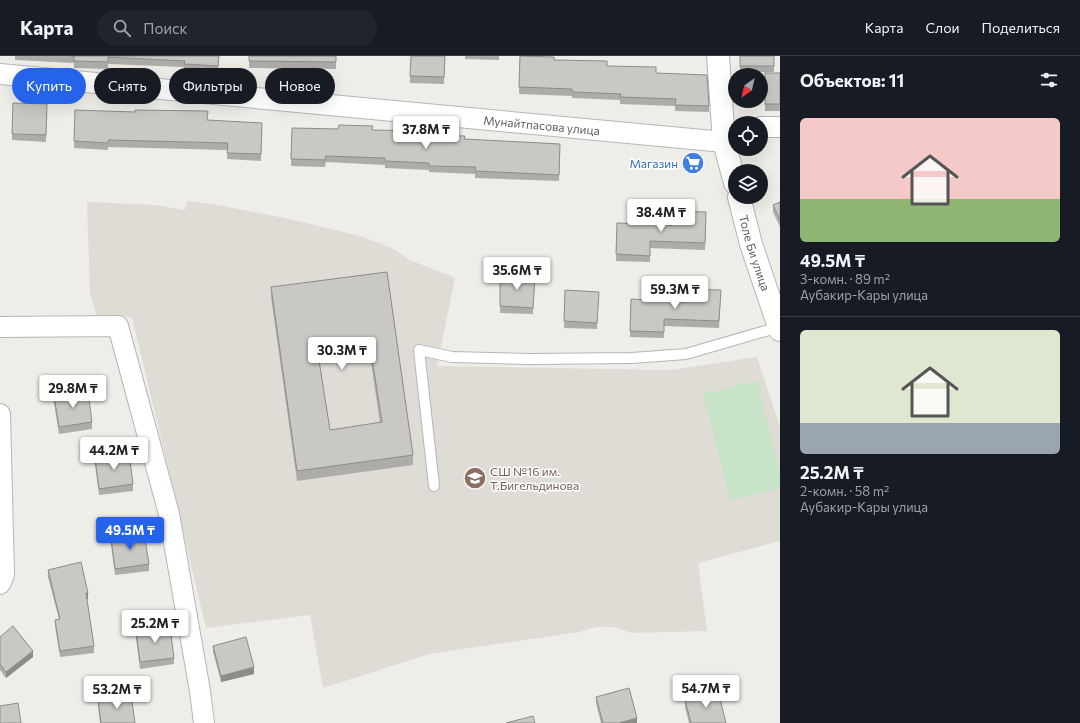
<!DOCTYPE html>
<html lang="ru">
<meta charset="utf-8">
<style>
body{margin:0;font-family:Commissioner,sans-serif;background:#20242c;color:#f1f3f6;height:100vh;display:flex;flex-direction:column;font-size:15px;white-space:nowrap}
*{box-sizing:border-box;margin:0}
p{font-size:13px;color:#9ea1a6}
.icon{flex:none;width:22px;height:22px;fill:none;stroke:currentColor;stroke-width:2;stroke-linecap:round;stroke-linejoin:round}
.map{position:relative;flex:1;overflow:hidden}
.sheet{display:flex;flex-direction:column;background:#171b24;width:300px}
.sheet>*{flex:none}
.banner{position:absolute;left:12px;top:12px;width:380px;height:36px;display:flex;gap:8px}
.needle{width:26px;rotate:214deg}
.tools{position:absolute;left:728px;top:12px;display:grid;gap:8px}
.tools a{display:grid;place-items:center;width:40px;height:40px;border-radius:50%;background:#171b24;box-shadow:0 4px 16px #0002;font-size:20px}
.price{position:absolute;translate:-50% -34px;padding:0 9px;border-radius:4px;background:#fff;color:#222;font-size:13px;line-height:26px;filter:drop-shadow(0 1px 2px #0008)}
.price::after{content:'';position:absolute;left:50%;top:24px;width:12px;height:9px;margin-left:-6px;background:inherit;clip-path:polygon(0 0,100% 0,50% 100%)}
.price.on{background:#2563eb;color:#fff}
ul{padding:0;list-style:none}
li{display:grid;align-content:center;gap:8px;height:212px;padding:0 20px}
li+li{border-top:1px solid #363941}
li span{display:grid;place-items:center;height:124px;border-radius:6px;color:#555}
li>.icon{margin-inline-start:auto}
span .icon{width:72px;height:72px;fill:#fffc;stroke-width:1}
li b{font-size:17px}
h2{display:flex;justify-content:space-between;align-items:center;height:48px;padding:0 20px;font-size:17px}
.pill{padding:0 14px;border-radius:18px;background:#171b24;box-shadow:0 4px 16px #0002;font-size:14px;line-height:36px}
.pill.on{background:#2563eb;color:#fff}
header{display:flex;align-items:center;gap:24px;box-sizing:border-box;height:56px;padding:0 20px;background:#171b24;border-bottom:1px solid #363941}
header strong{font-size:19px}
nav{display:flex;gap:22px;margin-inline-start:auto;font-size:14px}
.search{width:280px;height:36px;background:#20242c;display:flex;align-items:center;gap:10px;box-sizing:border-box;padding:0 14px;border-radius:22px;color:#9ea1a6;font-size:15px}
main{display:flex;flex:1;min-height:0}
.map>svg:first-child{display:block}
.education{fill:#dedcd5}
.green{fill:#c7e3c8}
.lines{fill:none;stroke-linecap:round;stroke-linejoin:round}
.lane-casing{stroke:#b4b6ba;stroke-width:12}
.street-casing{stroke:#b4b6ba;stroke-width:22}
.secondary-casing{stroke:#b3b5b9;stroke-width:24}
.lane{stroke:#fff;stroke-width:10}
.street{stroke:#fff;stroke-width:20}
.secondary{stroke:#fff;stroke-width:22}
.wall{fill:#aeaca8;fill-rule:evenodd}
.shaded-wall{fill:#8d8c88}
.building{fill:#cac8c3;stroke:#8d8c88;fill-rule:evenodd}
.labels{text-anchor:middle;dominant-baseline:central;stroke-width:3;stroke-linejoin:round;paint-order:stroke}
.street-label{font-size:12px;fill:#5e6165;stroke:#fff}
.shop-label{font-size:12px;fill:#366cbe;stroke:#fff;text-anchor:end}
.education-label{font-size:12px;fill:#785e54;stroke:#fff;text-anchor:start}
</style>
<header>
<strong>Карта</strong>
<div class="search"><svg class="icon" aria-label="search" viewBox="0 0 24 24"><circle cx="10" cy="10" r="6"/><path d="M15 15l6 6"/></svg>Поиск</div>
<nav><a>Карта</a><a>Слои</a><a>Поделиться</a></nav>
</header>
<main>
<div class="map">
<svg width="780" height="667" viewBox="0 0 780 667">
<rect width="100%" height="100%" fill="#efede7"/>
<path class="education" d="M 187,145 L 218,149 L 289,163 L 360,180 L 392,192 L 410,204 L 455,222 L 437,310 L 671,314 L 757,301 L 780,371 L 780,485 L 698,507 L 707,575 L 632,577 L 614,571 L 596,571 L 579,576 L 429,598 L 323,632 L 310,559 L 206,572 L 132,261 L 97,260 L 90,237 L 87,146 L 155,149 L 185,154 Z"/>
<path class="green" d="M 757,325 L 780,418 L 780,432 L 730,444 L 703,338 Z"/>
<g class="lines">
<g class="lane-casing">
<path id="lane" d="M 434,430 L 419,294 L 452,301 L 531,303 L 632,302 L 686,298 L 779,271"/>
</g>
<g class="street-casing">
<g id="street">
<path id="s1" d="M 0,18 L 724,86"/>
<path d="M 761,71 L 780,71"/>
<path d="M 0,271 L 118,270 L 169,458 L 200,635 L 204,667"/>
<path d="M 0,358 L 4,519 L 0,528"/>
</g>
</g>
<g class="secondary-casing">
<g id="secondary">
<path d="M 718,0 L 724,86 L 735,127"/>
<path id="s2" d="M 739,141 L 751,188 L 780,274"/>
</g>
</g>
<use href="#lane" class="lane"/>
<use href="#street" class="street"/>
<use href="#secondary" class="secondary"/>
</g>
<g class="wall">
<path d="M 15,0 L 219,0 L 218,16 L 184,15 L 184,11 L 108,8 L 108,13 L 74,12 L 74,7 L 15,4 Z"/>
<path d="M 249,0 L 336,0 L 336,13 L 249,12 Z"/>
<path d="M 445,0 L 444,28 L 410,27 L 410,20 Z"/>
<path d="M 465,0 L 499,0 L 499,4 L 465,3 Z"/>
<path d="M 520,0 L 607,10 L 656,17 L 709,50 L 709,56 L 675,55 L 675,50 L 620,48 L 620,44 L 572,42 L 572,40 L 519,38 Z"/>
<path d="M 740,0 L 774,0 L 774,16 L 740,17 Z"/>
<rect x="765" y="17" width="15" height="38"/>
<path d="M 13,47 L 47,48 L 46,86 L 12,84 Z"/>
<path d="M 75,54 L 208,64 L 262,67 L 261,105 L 227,103 L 227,94 L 108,91 L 108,94 L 74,92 Z"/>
<path d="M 292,72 L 338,73 L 420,78 L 464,83 L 560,88 L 559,125 L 475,122 L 475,118 L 429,116 L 429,114 L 385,112 L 385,109 L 326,106 L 325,111 L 291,110 Z"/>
<path d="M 780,146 L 780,171 L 773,156 L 773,149 Z"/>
<path d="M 706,156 L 705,194 L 650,192 L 650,206 L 616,205 L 617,167 L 672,169 Z"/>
<path d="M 387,216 L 413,399 L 413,409 L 297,425 L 271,241 L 271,231 ZM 370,300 L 380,367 L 330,374 L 319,307 Z"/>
<path d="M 500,219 L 535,221 L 533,258 L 500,257 Z"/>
<path d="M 565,234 L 599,236 L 597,273 L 564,272 Z"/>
<path d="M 721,234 L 719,272 L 664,270 L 664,282 L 630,281 L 630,275 L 686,246 Z"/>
<path d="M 54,340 L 92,366 L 92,373 L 59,378 L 54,347 Z"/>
<path d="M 95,402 L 133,428 L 133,435 L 99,439 L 95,408 Z"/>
<path d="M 111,482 L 149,508 L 149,515 L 115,519 L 111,488 Z"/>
<path d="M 48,514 L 88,543 L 87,543 L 94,590 L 94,597 L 60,601 L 55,570 L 55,564 L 59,563 L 48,521 Z"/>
<path d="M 136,575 L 174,602 L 174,608 L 140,613 L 136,582 Z"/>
<path d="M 0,581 L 33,601 L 6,622 L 0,614 Z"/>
<path d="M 213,590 L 254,618 L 221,626 L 213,596 Z"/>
<path d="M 596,641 L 637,667 L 601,667 L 596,647 Z"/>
<path d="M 98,643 L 135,667 L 100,667 L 98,650 Z"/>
<path d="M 685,644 L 726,667 L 689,667 L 685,651 Z"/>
</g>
<g class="shaded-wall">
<path d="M 86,537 L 88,537 L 88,543 L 86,544 Z"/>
<path d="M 33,595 L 33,601 L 6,622 L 6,616 Z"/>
<path d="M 254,611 L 254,618 L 221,626 L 221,620 Z"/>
<path d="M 637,662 L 637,667 L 619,667 Z"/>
</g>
<g class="building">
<path d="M 71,0 L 219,0 L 218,10 L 184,8 L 185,5 L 108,1 L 108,6 L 74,5 L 74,0 Z"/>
<path d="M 249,0 L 336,0 L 336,6 L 249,5 Z"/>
<path d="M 411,0 L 445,0 L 444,21 L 410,20 Z"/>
<path d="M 520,0 L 554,1 L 554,4 L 607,5 L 607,10 L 656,11 L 656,17 L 707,19 L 709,50 L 675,49 L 676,43 L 620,41 L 621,38 L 572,36 L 572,33 L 519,31 Z"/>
<rect x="740" y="0" width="34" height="10"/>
<rect x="765" y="17" width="15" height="31"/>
<path d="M 13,47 L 47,48 L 46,79 L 12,78 Z"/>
<path d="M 75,54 L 135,56 L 135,54 L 208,55 L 207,64 L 262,67 L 261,98 L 227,97 L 228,87 L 108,84 L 108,87 L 74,85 Z"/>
<path d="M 339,69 L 373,70 L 372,74 L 420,75 L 420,78 L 465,80 L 464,83 L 560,88 L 559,119 L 475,115 L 476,111 L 429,110 L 429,107 L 385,105 L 385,102 L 326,100 L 325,104 L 291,103 L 292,72 L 338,73 Z"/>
<path d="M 780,146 L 780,164 L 773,149 Z"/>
<path d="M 672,155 L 706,156 L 705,187 L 650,185 L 650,200 L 616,198 L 617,167 L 672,169 Z"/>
<path d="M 387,216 L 413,399 L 297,415 L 271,231 ZM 370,290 L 382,366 L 330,374 L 318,298 Z"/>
<path d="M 500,219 L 535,221 L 533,252 L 500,250 Z"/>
<path d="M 686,233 L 721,234 L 719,265 L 664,263 L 664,276 L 630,275 L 631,243 L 686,246 Z"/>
<path d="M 565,234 L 599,236 L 597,267 L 564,265 Z"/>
<path d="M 88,335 L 92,366 L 59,371 L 54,340 Z"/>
<path d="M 129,397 L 133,428 L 99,433 L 95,402 Z"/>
<path d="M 144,477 L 149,508 L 115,513 L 111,482 Z"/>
<path d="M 81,506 L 88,537 L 86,537 L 94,590 L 60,595 L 55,564 L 60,563 L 48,514 Z"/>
<path d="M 13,570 L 33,595 L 6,616 L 0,608 L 0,581 Z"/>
<path d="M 170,571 L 174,602 L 140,606 L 136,575 Z"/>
<path d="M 246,581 L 254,611 L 221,620 L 213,590 Z"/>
<path d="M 629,632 L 637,662 L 619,667 L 603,667 L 596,641 Z"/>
<path d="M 718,635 L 726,667 L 691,667 L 685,644 Z"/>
<path d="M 131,638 L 135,667 L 101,667 L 98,643 Z"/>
<path d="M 18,647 L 21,667 L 0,667 L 0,650 Z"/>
<path d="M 533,660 L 535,667 L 506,667 Z"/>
</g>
<defs>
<g id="supermarket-disc" transform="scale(1.15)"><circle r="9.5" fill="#3f7fe0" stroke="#fff"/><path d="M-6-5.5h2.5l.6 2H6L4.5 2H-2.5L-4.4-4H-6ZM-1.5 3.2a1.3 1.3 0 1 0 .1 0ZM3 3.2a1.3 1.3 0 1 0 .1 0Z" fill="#fff"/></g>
<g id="school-disc" transform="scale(1.15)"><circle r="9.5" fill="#8d6e63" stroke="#fff"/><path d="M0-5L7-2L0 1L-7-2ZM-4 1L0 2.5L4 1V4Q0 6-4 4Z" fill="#fff"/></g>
</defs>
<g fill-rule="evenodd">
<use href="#supermarket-disc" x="693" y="107"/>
<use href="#school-disc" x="475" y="422"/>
</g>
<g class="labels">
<g class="street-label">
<text stroke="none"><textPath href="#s1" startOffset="544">Мунайтпасова улица</textPath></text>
<text stroke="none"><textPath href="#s2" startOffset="58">Толе Би улица</textPath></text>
</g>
<g class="shop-label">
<text x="678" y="107">Магазин</text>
</g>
<g class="education-label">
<text x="490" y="415">СШ №16 им.<tspan x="490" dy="14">Т.Бигельдинова</tspan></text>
</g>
</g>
</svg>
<div class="tools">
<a><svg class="needle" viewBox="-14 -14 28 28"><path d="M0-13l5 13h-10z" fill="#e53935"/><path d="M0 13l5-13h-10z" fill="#9ea1a6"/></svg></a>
<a><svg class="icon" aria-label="locate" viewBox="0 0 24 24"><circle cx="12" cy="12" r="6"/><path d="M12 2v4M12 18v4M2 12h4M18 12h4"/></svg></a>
<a><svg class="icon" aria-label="layers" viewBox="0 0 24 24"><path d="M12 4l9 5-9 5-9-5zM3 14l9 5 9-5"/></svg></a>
</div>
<b class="price" style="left:426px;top:94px">37.8M ₸</b>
<b class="price" style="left:661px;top:177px">38.4M ₸</b>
<b class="price" style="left:517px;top:235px">35.6M ₸</b>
<b class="price" style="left:675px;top:254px">59.3M ₸</b>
<b class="price" style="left:342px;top:315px">30.3M ₸</b>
<b class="price" style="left:73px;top:353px">29.8M ₸</b>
<b class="price" style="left:114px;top:415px">44.2M ₸</b>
<b class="price on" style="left:130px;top:495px">49.5M ₸</b>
<b class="price" style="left:155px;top:588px">25.2M ₸</b>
<b class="price" style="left:706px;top:653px">54.7M ₸</b>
<b class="price" style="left:117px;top:654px">53.2M ₸</b>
<div class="banner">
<a class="pill on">Купить</a>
<a class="pill">Снять</a>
<a class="pill">Фильтры</a>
<a class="pill">Новое</a>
</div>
</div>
<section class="sheet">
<h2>Объектов: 11<svg class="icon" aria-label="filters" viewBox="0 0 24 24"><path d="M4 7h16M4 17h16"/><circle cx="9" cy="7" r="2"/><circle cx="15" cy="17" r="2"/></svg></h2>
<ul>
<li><span style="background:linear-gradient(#f6c9c9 65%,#8fb573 0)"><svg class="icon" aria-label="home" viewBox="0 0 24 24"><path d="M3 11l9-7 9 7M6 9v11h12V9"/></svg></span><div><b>49.5M ₸</b><p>3-комн. · 89 m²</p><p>Аубакир-Кары улица</p></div></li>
<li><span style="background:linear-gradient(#dfe7d0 75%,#9aa5b1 0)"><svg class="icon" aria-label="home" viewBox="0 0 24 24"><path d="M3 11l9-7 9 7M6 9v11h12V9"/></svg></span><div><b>25.2M ₸</b><p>2-комн. · 58 m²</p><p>Аубакир-Кары улица</p></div></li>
</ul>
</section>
</main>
